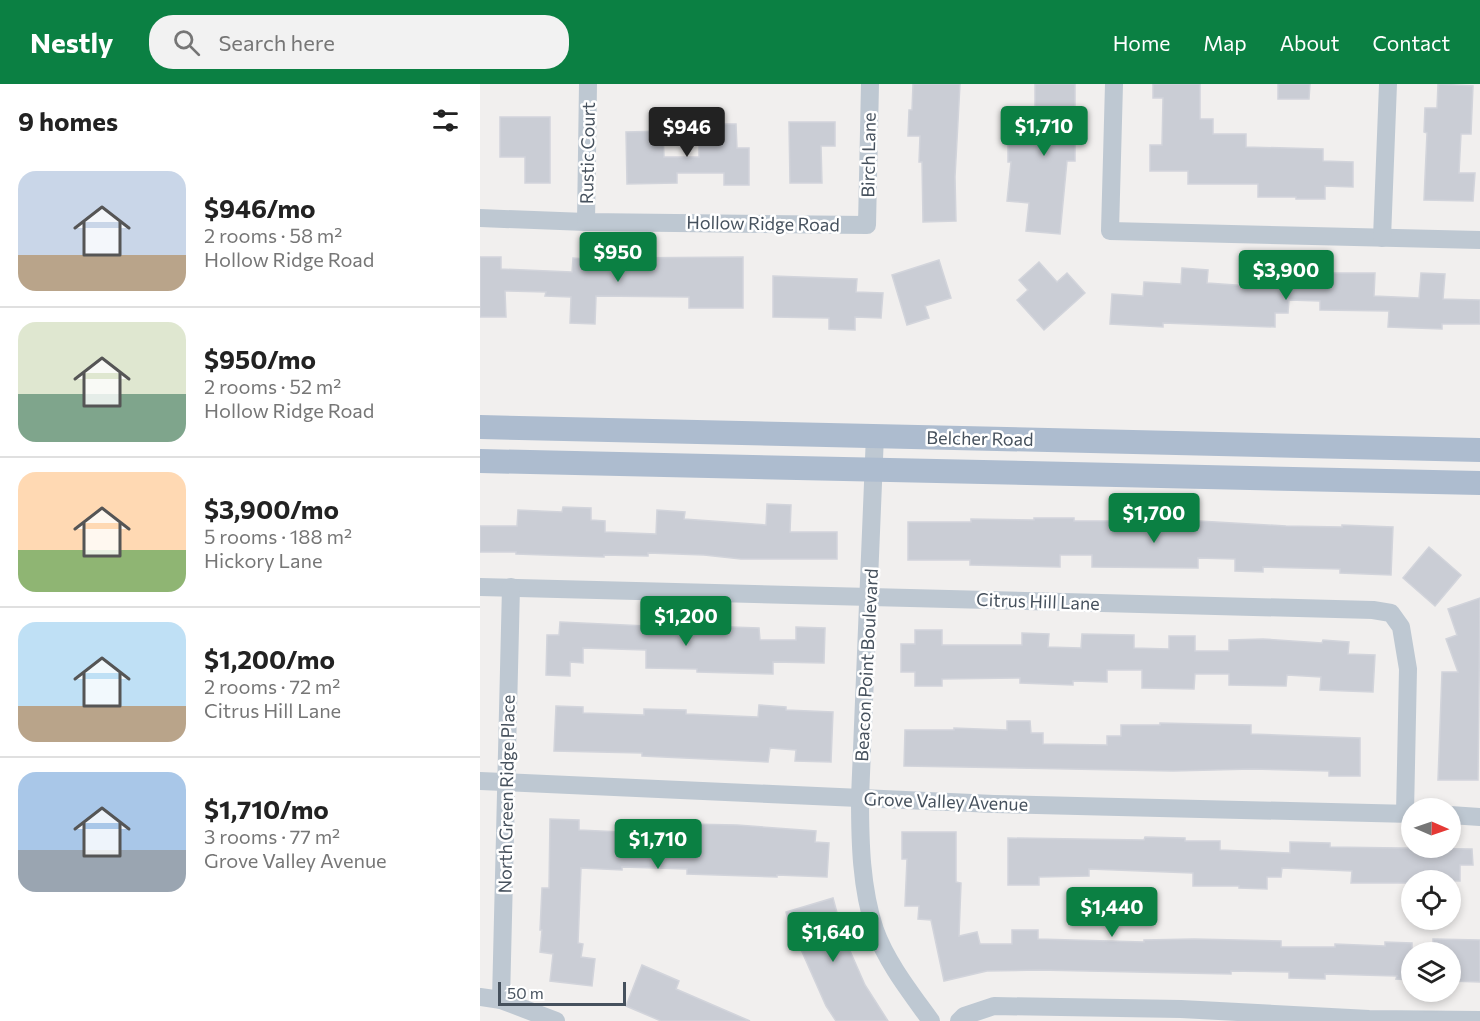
<!DOCTYPE html>
<meta charset="utf-8">
<style>
body{margin:0;font-family:Commissioner,sans-serif;background:#f2f2f2;color:#222;height:100vh;display:flex;flex-direction:column;font-size:22px;white-space:nowrap}
*{box-sizing:border-box;margin:0}
p{font-size:20px;color:#767676}
.icon{flex:none;width:33px;height:33px;fill:none;stroke:currentColor;stroke-width:2;stroke-linecap:round;stroke-linejoin:round}
.map{position:relative;flex:1;overflow:hidden}
.panel{display:flex;flex-direction:column;background:#fff;width:480px}
.panel>*{flex:none}
.needle{width:39px;rotate:92deg}
.fabs{position:absolute;left:921px;top:714px;display:grid;gap:12px}
.fabs a{display:grid;place-items:center;width:60px;height:60px;border-radius:50%;background:#fff;box-shadow:0 3px 9px #0003;font-size:30px}
.scale{position:absolute;left:18px;bottom:15px;width:128px;box-sizing:border-box;padding-left:6px;border:3px solid #46515d;border-top:0;font-size:16px;line-height:21px;white-space:nowrap;color:#46515d;-webkit-text-stroke:4px #fff;paint-order:stroke}
.price{position:absolute;translate:-50% -51px;padding:0 14px;border-radius:6px;background:#0b8043;color:#fff;font-size:20px;line-height:39px;filter:drop-shadow(0 2px 3px #0008)}
.price::after{content:'';position:absolute;left:50%;top:36px;width:18px;height:14px;margin-left:-9px;background:inherit;clip-path:polygon(0 0,100% 0,50% 100%)}
.price.active{background:#222;color:#fff}
ul{padding:0;list-style:none}
li{display:flex;align-items:center;gap:18px;height:150px;padding:0 18px}
li+li{border-top:2px solid #e0e0e0}
li span{display:grid;place-items:center;flex:none;width:168px;height:120px;border-radius:18px;color:#555}
li>.icon{margin-inline-start:auto}
span .icon{width:72px;height:72px;fill:#fffc;stroke-width:1}
li b{font-size:26px}
h2{display:flex;justify-content:space-between;align-items:center;height:72px;padding:0 18px;font-size:26px}
header{display:flex;align-items:center;gap:36px;box-sizing:border-box;height:84px;padding:0 30px;background:#0b8043;color:#fff}
header strong{font-size:28px}
nav{display:flex;gap:33px;margin-inline-start:auto;font-size:21px}
.search{width:420px;height:54px;background:#f2f2f2;display:flex;align-items:center;gap:15px;box-sizing:border-box;padding:0 21px;border-radius:24px;color:#767676;font-size:22px}
main{display:flex;flex:1;min-height:0}
.map>svg:first-child{display:block}
.building{fill:#cacdd5;stroke:#d2d4db;stroke-width:1.5}
.lines{fill:none;stroke-linecap:round;stroke-linejoin:round}
.minor{stroke:#bec8d2;stroke-width:18}
.major{stroke:#adbccf;stroke-width:24}
.labels{text-anchor:middle;dominant-baseline:central;stroke-width:5;stroke-linejoin:round;paint-order:stroke}
.street-label{font-size:18px;fill:#46515d;stroke:#fff}
</style>
<header>
<strong>Nestly</strong>
<div class="search"><svg class="icon" aria-label="search" viewBox="0 0 24 24"><circle cx="10" cy="10" r="6"/><path d="M15 15l6 6"/></svg>Search here</div>
<nav><a>Home</a><a>Map</a><a>About</a><a>Contact</a></nav>
</header>
<main>
<section class="panel">
<h2>9 homes<svg class="icon" aria-label="filters" viewBox="0 0 24 24"><path d="M4 7h16M4 17h16"/><circle cx="9" cy="7" r="2"/><circle cx="15" cy="17" r="2"/></svg></h2>
<ul>
<li><span style="background:linear-gradient(#c9d6e8 70%,#b9a48a 0)"><svg class="icon" aria-label="home" viewBox="0 0 24 24"><path d="M3 11l9-7 9 7M6 9v11h12V9"/></svg></span><div><b>$946/mo</b><p>2 rooms · 58 m²</p><p>Hollow Ridge Road</p></div></li>
<li><span style="background:linear-gradient(#dfe7d0 60%,#7fa58c 0)"><svg class="icon" aria-label="home" viewBox="0 0 24 24"><path d="M3 11l9-7 9 7M6 9v11h12V9"/></svg></span><div><b>$950/mo</b><p>2 rooms · 52 m²</p><p>Hollow Ridge Road</p></div></li>
<li><span style="background:linear-gradient(#ffd9b3 65%,#8fb573 0)"><svg class="icon" aria-label="home" viewBox="0 0 24 24"><path d="M3 11l9-7 9 7M6 9v11h12V9"/></svg></span><div><b>$3,900/mo</b><p>5 rooms · 188 m²</p><p>Hickory Lane</p></div></li>
<li><span style="background:linear-gradient(#bfe0f5 70%,#b9a48a 0)"><svg class="icon" aria-label="home" viewBox="0 0 24 24"><path d="M3 11l9-7 9 7M6 9v11h12V9"/></svg></span><div><b>$1,200/mo</b><p>2 rooms · 72 m²</p><p>Citrus Hill Lane</p></div></li>
<li><span style="background:linear-gradient(#a9c7e8 65%,#9aa5b1 0)"><svg class="icon" aria-label="home" viewBox="0 0 24 24"><path d="M3 11l9-7 9 7M6 9v11h12V9"/></svg></span><div><b>$1,710/mo</b><p>3 rooms · 77 m²</p><p>Grove Valley Avenue</p></div></li>
</ul>
</section>
<div class="map">
<svg width="1000" height="937" viewBox="0 0 1000 937">
<rect width="100%" height="100%" fill="#f1efee"/>
<g class="building">
<path d="M 433,0 L 480,0 L 475,93 L 476,137 L 443,138 L 442,78 L 439,78 L 440,52 L 428,52 L 429,26 L 432,26 Z"/>
<path d="M 555,0 L 595,0 L 595,77 L 587,77 L 580,150 L 546,147 L 549,119 L 527,117 L 531,78 L 528,78 L 528,51 L 541,51 L 541,37 L 555,37 Z"/>
<path d="M 673,0 L 720,0 L 720,35 L 733,35 L 733,50 L 766,50 L 766,63 L 843,65 L 843,77 L 873,78 L 873,103 L 845,102 L 845,115 L 816,115 L 816,113 L 778,113 L 778,100 L 708,100 L 708,87 L 670,87 L 670,61 L 682,61 L 683,14 L 673,14 Z"/>
<path d="M 798,0 L 830,0 L 829,15 L 798,15 Z"/>
<path d="M 958,0 L 993,2 L 991,50 L 981,50 L 979,89 L 995,89 L 993,117 L 944,116 L 947,49 L 944,48 L 945,24 L 957,24 Z"/>
<path d="M 20,33 L 70,33 L 70,99 L 45,99 L 45,73 L 20,73 Z"/>
<path d="M 309,38 L 355,38 L 355,62 L 341,62 L 342,99 L 310,99 Z"/>
<path d="M 232,40 L 256,40 L 257,64 L 269,64 L 269,101 L 244,101 L 244,89 L 197,89 L 197,99 L 147,100 L 146,48 L 183,47 L 184,73 L 219,73 L 219,52 L 232,52 Z"/>
<path d="M 0,173 L 21,173 L 21,185 L 92,188 L 93,174 L 133,177 L 133,174 L 263,173 L 263,224 L 209,224 L 209,213 L 116,212 L 115,240 L 90,239 L 91,213 L 65,212 L 66,208 L 25,207 L 26,233 L 0,233 Z"/>
<path d="M 459,176 L 471,214 L 445,222 L 449,234 L 427,241 L 412,191 Z"/>
<path d="M 559,178 L 577,198 L 587,189 L 605,209 L 564,246 L 537,216 L 548,206 L 539,196 Z"/>
<path d="M 702,184 L 728,186 L 727,199 L 770,202 L 771,186 L 841,189 L 895,189 L 894,212 L 939,214 L 941,189 L 965,190 L 963,215 L 1000,216 L 1000,240 L 962,240 L 962,245 L 908,243 L 909,227 L 840,226 L 840,217 L 809,216 L 808,229 L 795,229 L 795,243 L 683,239 L 683,243 L 630,240 L 632,210 L 663,212 L 664,198 L 701,200 Z"/>
<path d="M 293,192 L 377,195 L 376,208 L 403,209 L 401,234 L 375,233 L 375,246 L 349,245 L 349,234 L 293,233 Z"/>
<path d="M 287,420 L 311,421 L 310,448 L 357,448 L 357,475 L 261,475 L 224,471 L 168,469 L 168,472 L 124,471 L 124,473 L 36,470 L 36,468 L 0,468 L 0,442 L 37,442 L 38,426 L 82,428 L 83,423 L 111,424 L 111,436 L 125,437 L 125,448 L 176,450 L 177,426 L 205,428 L 204,435 L 286,441 Z"/>
<path d="M 554,434 L 594,434 L 594,437 L 719,437 L 806,442 L 862,443 L 862,441 L 913,443 L 911,491 L 860,489 L 860,485 L 783,483 L 783,488 L 755,487 L 755,475 L 718,474 L 718,484 L 612,483 L 612,471 L 580,471 L 580,483 L 490,481 L 490,476 L 428,476 L 428,438 L 491,438 L 491,435 L 554,436 Z"/>
<path d="M 949,463 L 981,491 L 955,522 L 923,494 Z"/>
<path d="M 1000,514 L 998,696 L 958,696 L 962,588 L 978,588 L 966,555 L 977,551 L 968,525 Z"/>
<path d="M 80,538 L 167,542 L 167,540 L 279,544 L 280,556 L 316,556 L 316,543 L 345,544 L 344,579 L 293,578 L 293,590 L 217,588 L 217,585 L 166,584 L 166,566 L 103,564 L 103,579 L 90,578 L 90,592 L 66,591 L 67,551 L 79,551 Z"/>
<path d="M 435,546 L 462,546 L 462,561 L 542,561 L 542,549 L 569,550 L 568,563 L 601,564 L 602,550 L 654,551 L 654,564 L 689,565 L 689,552 L 715,552 L 715,567 L 749,567 L 749,556 L 783,555 L 842,559 L 843,556 L 869,558 L 868,570 L 895,571 L 893,608 L 840,606 L 841,593 L 807,591 L 806,602 L 749,601 L 749,590 L 715,590 L 714,605 L 662,604 L 662,586 L 627,586 L 627,598 L 593,597 L 593,601 L 540,599 L 540,594 L 462,595 L 462,602 L 435,602 L 435,588 L 421,588 L 421,560 L 435,560 Z"/>
<path d="M 279,621 L 306,623 L 306,626 L 353,628 L 351,678 L 315,677 L 316,666 L 290,664 L 288,678 L 162,672 L 162,669 L 74,667 L 76,622 L 103,623 L 103,629 L 164,631 L 164,625 L 206,626 L 206,630 L 278,633 Z"/>
<path d="M 527,637 L 550,637 L 551,649 L 563,649 L 563,660 L 627,661 L 627,652 L 641,652 L 641,641 L 680,641 L 680,639 L 771,641 L 771,650 L 880,654 L 880,692 L 849,692 L 849,687 L 772,685 L 693,687 L 424,682 L 425,646 L 474,646 L 474,644 L 527,646 Z"/>
<path d="M 70,735 L 99,736 L 99,746 L 163,749 L 163,740 L 209,742 L 209,740 L 257,741 L 336,747 L 335,758 L 349,759 L 347,793 L 297,791 L 297,793 L 207,790 L 207,785 L 142,783 L 142,786 L 101,784 L 98,859 L 103,860 L 101,873 L 115,875 L 112,902 L 70,897 L 73,870 L 60,868 L 62,846 L 60,846 L 62,804 L 69,804 Z"/>
<path d="M 422,748 L 476,748 L 476,798 L 481,799 L 479,852 L 497,848 L 500,860 L 532,860 L 532,846 L 558,846 L 558,855 L 664,858 L 664,856 L 714,855 L 801,857 L 801,863 L 855,863 L 855,860 L 905,862 L 905,858 L 932,859 L 932,896 L 916,895 L 917,892 L 845,890 L 845,895 L 809,894 L 809,888 L 751,887 L 751,890 L 558,886 L 507,887 L 464,897 L 451,836 L 438,835 L 439,822 L 425,822 L 427,775 L 422,775 Z"/>
<path d="M 665,753 L 705,754 L 705,757 L 740,757 L 740,766 L 810,769 L 810,758 L 850,759 L 850,763 L 992,765 L 993,781 L 980,781 L 980,797 L 932,796 L 932,799 L 871,799 L 872,787 L 802,784 L 801,793 L 787,793 L 787,805 L 759,804 L 759,802 L 713,802 L 713,789 L 609,785 L 609,792 L 559,793 L 559,801 L 528,801 L 528,754 L 664,756 Z"/>
<path d="M 353,814 L 363,851 L 385,901 L 408,937 L 356,937 L 346,922 L 319,861 L 315,862 L 306,828 Z"/>
<path d="M 953,855 L 1000,856 L 1000,898 L 970,897 L 970,868 L 953,868 Z"/>
<path d="M 162,881 L 199,897 L 196,905 L 270,937 L 181,937 L 146,922 Z"/>
</g>
<g class="lines">
<g class="minor">
<path d="M 634,0 L 630,147 L 1000,156"/>
<path d="M 0,134 L 106,138 L 387,141 L 390,0"/>
<path d="M 106,138 L 108,0"/>
<path d="M 902,154 L 908,0"/>
<path d="M 395,351 L 380,714 C 380,758 381,804 395,846 C 407,879 431,909 451,937"/>
<path d="M 0,503 L 893,526 L 911,529 L 921,543 L 928,585 L 925,729"/>
<path d="M 0,697 L 514,720 L 932,730"/>
<path d="M 970,731 L 1000,733"/>
<path d="M 0,913 L 21,916 L 76,937"/>
<path d="M 21,916 L 31,503"/>
<path d="M 479,937 L 484,932 L 514,922 L 701,925 L 889,935 L 1000,936"/>
</g>
<g class="major">
<path d="M 0,343 L 1000,366"/>
<path d="M 0,377 L 1000,399"/>
</g>
</g>
<g class="labels">
<g class="street-label">
<text transform="translate(107 69) rotate(-89)">Rustic Court</text>
<text transform="translate(388 71) rotate(-89)">Birch Lane</text>
<text transform="translate(283 139) rotate(1)">Hollow Ridge Road</text>
<text transform="translate(500 354) rotate(1)">Belcher Road</text>
<text transform="translate(558 517) rotate(2)">Citrus Hill Lane</text>
<text transform="translate(386 581) rotate(-87)">Beacon Point Boulevard</text>
<text transform="translate(26 710) rotate(-89)">North Green Ridge Place</text>
<text transform="translate(466 717) rotate(2)">Grove Valley Avenue</text>
</g>
</g>
</svg>
<div class="fabs">
<a><svg class="needle" viewBox="-14 -14 28 28"><path d="M0-13l5 13h-10z" fill="#e53935"/><path d="M0 13l5-13h-10z" fill="#767676"/></svg></a>
<a><svg class="icon" aria-label="locate" viewBox="0 0 24 24"><circle cx="12" cy="12" r="6"/><path d="M12 2v4M12 18v4M2 12h4M18 12h4"/></svg></a>
<a><svg class="icon" aria-label="layers" viewBox="0 0 24 24"><path d="M12 4l9 5-9 5-9-5zM3 14l9 5 9-5"/></svg></a>
</div>
<div class="scale">50 m</div>
<b class="price" style="left:564px;top:73px">$1,710</b>
<b class="price active" style="left:207px;top:74px">$946</b>
<b class="price" style="left:138px;top:199px">$950</b>
<b class="price" style="left:806px;top:217px">$3,900</b>
<b class="price" style="left:674px;top:460px">$1,700</b>
<b class="price" style="left:206px;top:563px">$1,200</b>
<b class="price" style="left:178px;top:786px">$1,710</b>
<b class="price" style="left:632px;top:854px">$1,440</b>
<b class="price" style="left:353px;top:879px">$1,640</b>
</div>
</main>
